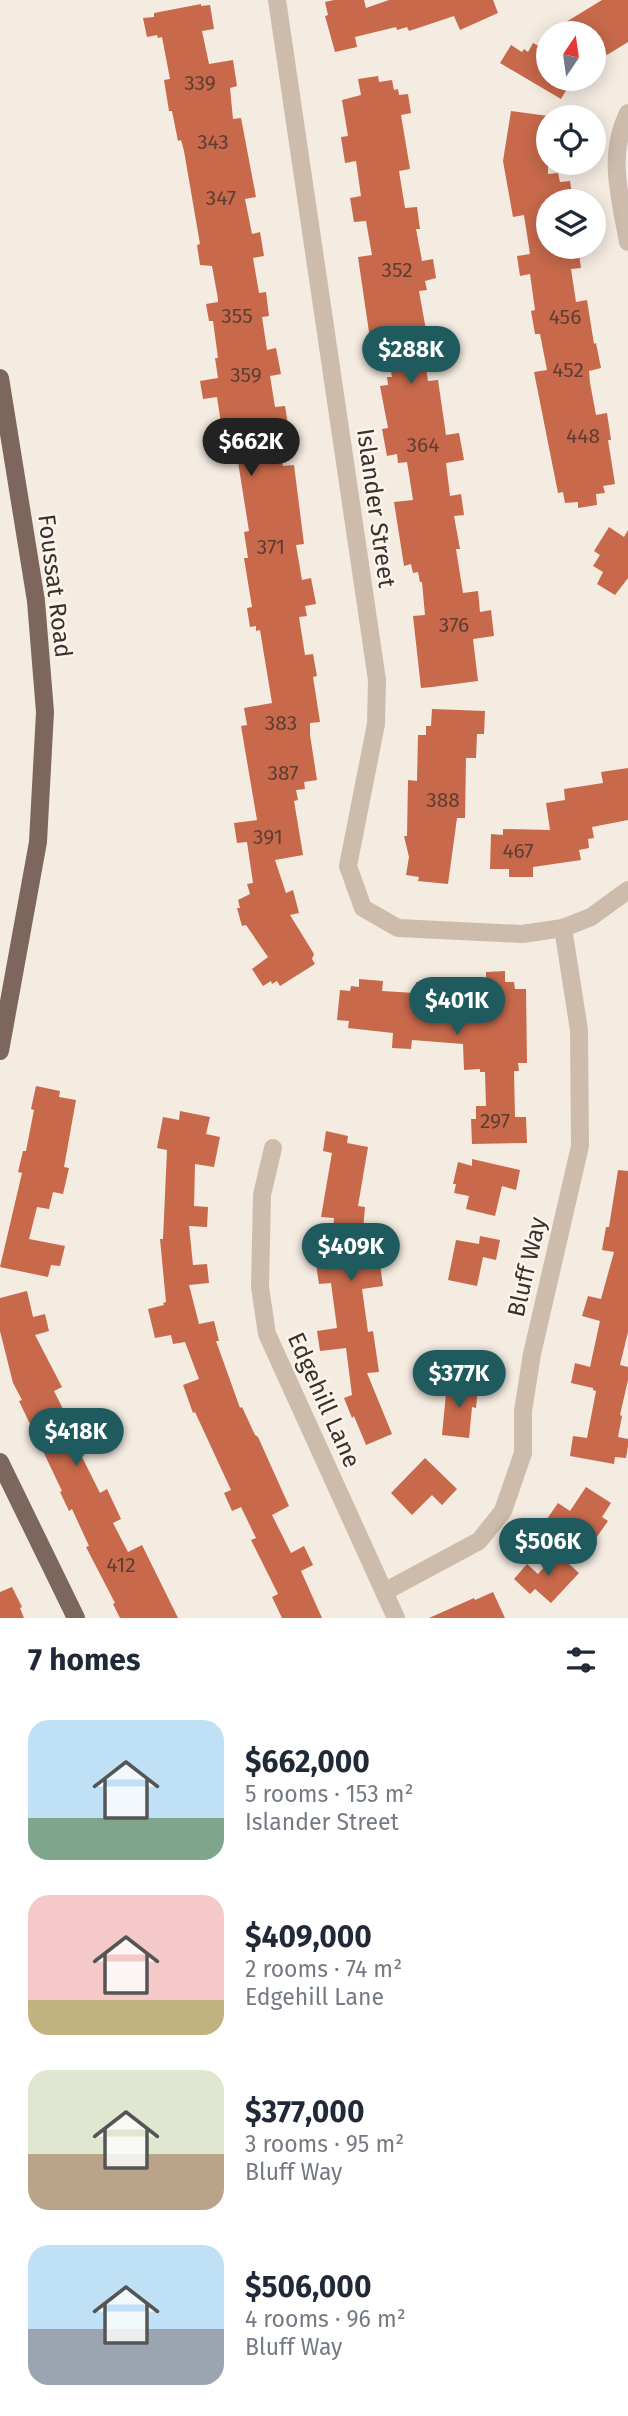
<!DOCTYPE html>
<meta charset="utf-8">
<style>
body{margin:0;font-family:"Fira Sans",sans-serif;background:#f2f2f3;color:#1f2937;height:100vh;display:flex;flex-direction:column;font-size:26px;white-space:nowrap}
*{box-sizing:border-box;margin:0}
p{font-size:23px;color:#747a83}
.icon{flex:none;width:38px;height:38px;fill:none;stroke:currentColor;stroke-width:2;stroke-linecap:round;stroke-linejoin:round}
.map{position:relative;height:1618px;overflow:hidden}
.side{display:flex;flex-direction:column;background:#fff;flex:1}
.side>*{flex:none}
.needle{width:46px;rotate:13deg}
.buttons{position:absolute;left:536px;top:21px;display:grid;gap:14px}
.buttons a{display:grid;place-items:center;width:70px;height:70px;border-radius:50%;background:#fff;box-shadow:0 4px 18px #0003;font-size:35px}
.price{position:absolute;translate:-50% -60px;padding:0 16px;border-radius:24px;background:#1f5a5e;color:#fff;font-size:23px;line-height:46px;filter:drop-shadow(0 2px 4px #0008)}
.price::after{content:'';position:absolute;left:50%;top:42px;width:21px;height:16px;margin-left:-10px;background:inherit;clip-path:polygon(0 0,100% 0,50% 100%)}
.price.active{background:#222;color:#fff}
ul{padding:0;list-style:none}
li{display:flex;align-items:center;gap:21px;height:175px;padding:0 28px}
li span{display:grid;place-items:center;flex:none;width:196px;height:140px;border-radius:21px;color:#555}
li>.icon{margin-inline-start:auto}
span .icon{width:84px;height:84px;fill:#fffc;stroke-width:1}
li b{font-size:30px}
h2{display:flex;justify-content:space-between;align-items:center;height:84px;padding:0 28px;font-size:30px}
.map>svg:first-child{display:block}
.building{fill:#c8694b}
.lines{fill:none;stroke-linecap:round;stroke-linejoin:round}
.minor{stroke:#cdbbac;stroke-width:18}
.major{stroke:#7d675c;stroke-width:18}
.labels{text-anchor:middle;dominant-baseline:central;stroke-width:5;stroke-linejoin:round;paint-order:stroke}
.number-label{font-size:21px;fill:#5e3e33}
.street-label{font-size:24px;fill:#3b302b;stroke:#fbf5ee}
</style>
<div class="map">
<svg width="628" height="1618" viewBox="0 0 628 1618">
<rect width="100%" height="100%" fill="#f4ebe1"/>
<g class="building">
<path d="M 334,0 L 364,0 L 366,8 L 389,0 L 493,0 L 498,13 L 460,30 L 454,16 L 409,31 L 407,27 L 397,30 L 396,27 L 355,37 L 357,47 L 335,52 L 325,16 L 328,15 L 325,2 Z"/>
<path d="M 602,0 L 628,0 L 628,42 L 607,55 L 602,48 L 593,54 L 593,33 L 548,33 Z"/>
<path d="M 201,4 L 201,6 L 210,5 L 214,29 L 202,31 L 209,64 L 233,60 L 237,86 L 230,88 L 233,119 L 241,118 L 256,197 L 245,199 L 252,234 L 260,232 L 264,256 L 253,258 L 259,293 L 266,292 L 269,316 L 262,317 L 267,350 L 276,348 L 281,374 L 270,376 L 275,407 L 285,406 L 289,431 L 278,432 L 283,466 L 294,465 L 304,544 L 296,545 L 302,580 L 311,578 L 316,604 L 305,606 L 307,616 L 299,617 L 305,655 L 313,654 L 317,676 L 313,677 L 320,722 L 310,723 L 310,735 L 317,780 L 304,782 L 305,789 L 296,790 L 298,800 L 294,801 L 303,855 L 275,860 L 286,893 L 293,890 L 299,913 L 290,915 L 314,954 L 312,959 L 315,964 L 280,986 L 277,981 L 272,984 L 271,981 L 263,986 L 252,969 L 268,957 L 246,925 L 242,926 L 237,908 L 240,908 L 238,900 L 250,894 L 247,884 L 253,883 L 247,842 L 237,843 L 234,823 L 257,820 L 241,726 L 247,725 L 244,708 L 272,703 L 260,630 L 256,631 L 256,626 L 250,627 L 247,608 L 252,607 L 244,558 L 248,558 L 244,532 L 249,531 L 236,449 L 225,450 L 217,397 L 203,399 L 200,381 L 218,378 L 215,358 L 218,358 L 213,321 L 209,321 L 206,304 L 218,302 L 218,299 L 212,266 L 200,265 L 197,245 L 200,244 L 184,151 L 181,140 L 178,141 L 172,111 L 169,111 L 164,80 L 170,79 L 162,37 L 158,38 L 157,35 L 147,37 L 143,18 L 154,17 L 154,13 Z"/>
<path d="M 533,43 L 548,51 L 548,79 L 573,79 L 561,99 L 500,63 L 511,45 L 522,52 L 524,49 L 528,52 Z"/>
<path d="M 378,76 L 379,82 L 392,80 L 394,90 L 398,89 L 399,95 L 408,94 L 411,113 L 401,115 L 410,169 L 399,171 L 405,208 L 417,207 L 420,229 L 416,229 L 422,261 L 433,259 L 436,278 L 425,281 L 427,290 L 419,291 L 426,330 L 421,331 L 422,343 L 428,381 L 438,380 L 446,435 L 459,433 L 464,460 L 446,463 L 450,496 L 461,494 L 464,515 L 454,516 L 460,549 L 456,549 L 463,593 L 478,591 L 480,612 L 491,610 L 494,636 L 473,639 L 478,681 L 432,687 L 421,688 L 413,616 L 425,615 L 422,582 L 420,582 L 418,572 L 413,573 L 411,564 L 404,566 L 394,502 L 413,500 L 408,468 L 407,462 L 398,463 L 397,454 L 387,456 L 382,429 L 388,428 L 380,386 L 388,385 L 387,377 L 392,377 L 386,344 L 382,345 L 381,338 L 370,339 L 358,257 L 372,255 L 366,221 L 354,222 L 350,198 L 361,196 L 356,161 L 345,163 L 341,137 L 348,136 L 342,100 L 361,95 L 358,79 Z"/>
<path d="M 511,111 L 548,116 L 548,174 L 558,173 L 560,182 L 570,181 L 573,201 L 548,201 L 548,247 L 578,247 L 581,268 L 571,269 L 576,302 L 587,300 L 594,344 L 596,343 L 601,368 L 589,371 L 590,383 L 596,415 L 607,413 L 611,440 L 608,440 L 615,484 L 603,486 L 605,493 L 596,494 L 597,505 L 578,508 L 578,502 L 565,503 L 563,492 L 558,493 L 534,372 L 547,370 L 540,334 L 535,334 L 531,311 L 535,310 L 530,274 L 520,276 L 517,256 L 530,254 L 524,215 L 513,217 L 503,161 Z"/>
<path d="M 609,527 L 624,537 L 628,530 L 628,578 L 615,595 L 597,584 L 603,572 L 593,566 L 600,555 L 594,551 Z"/>
<path d="M 432,709 L 485,711 L 484,734 L 477,734 L 476,758 L 466,758 L 465,818 L 457,818 L 448,884 L 418,881 L 419,877 L 406,875 L 409,857 L 404,836 L 407,836 L 408,780 L 417,781 L 418,735 L 426,735 L 426,726 L 431,726 Z"/>
<path d="M 628,768 L 628,820 L 592,827 L 594,838 L 588,839 L 589,848 L 579,850 L 581,860 L 533,867 L 533,877 L 509,877 L 509,869 L 490,869 L 491,834 L 503,835 L 503,829 L 550,830 L 546,803 L 565,800 L 564,789 L 603,783 L 601,772 Z"/>
<path d="M 505,971 L 505,982 L 514,982 L 515,989 L 526,989 L 527,1063 L 518,1063 L 519,1071 L 514,1071 L 515,1117 L 526,1117 L 527,1143 L 472,1144 L 471,1119 L 476,1119 L 476,1106 L 486,1106 L 485,1072 L 480,1072 L 480,1069 L 464,1070 L 463,1044 L 412,1040 L 411,1049 L 392,1048 L 393,1033 L 348,1028 L 349,1021 L 337,1020 L 340,990 L 350,991 L 351,986 L 359,987 L 359,979 L 383,981 L 382,991 L 415,993 L 416,982 L 440,984 L 440,989 L 474,990 L 473,978 L 486,978 L 486,972 Z"/>
<path d="M 36,1086 L 60,1091 L 59,1097 L 76,1100 L 64,1167 L 69,1168 L 63,1194 L 53,1192 L 49,1209 L 37,1207 L 29,1239 L 65,1246 L 60,1266 L 51,1265 L 48,1277 L 0,1267 L 22,1173 L 18,1172 L 23,1151 L 26,1151 L 34,1110 L 31,1109 Z"/>
<path d="M 180,1111 L 210,1117 L 206,1134 L 220,1137 L 214,1167 L 195,1164 L 194,1206 L 208,1207 L 207,1227 L 189,1226 L 193,1265 L 207,1264 L 209,1283 L 189,1285 L 199,1324 L 214,1321 L 219,1341 L 216,1341 L 240,1408 L 242,1407 L 255,1435 L 258,1437 L 289,1506 L 272,1515 L 291,1553 L 304,1546 L 313,1565 L 301,1571 L 322,1618 L 282,1618 L 272,1597 L 278,1594 L 251,1540 L 256,1538 L 241,1507 L 232,1511 L 224,1493 L 231,1490 L 195,1412 L 193,1413 L 183,1385 L 199,1379 L 185,1342 L 173,1344 L 171,1335 L 155,1338 L 148,1309 L 164,1305 L 163,1303 L 166,1302 L 160,1239 L 163,1239 L 167,1150 L 157,1148 L 163,1117 L 179,1120 Z"/>
<path d="M 326,1131 L 348,1136 L 347,1143 L 368,1147 L 358,1206 L 365,1207 L 360,1266 L 380,1264 L 383,1286 L 362,1289 L 368,1332 L 373,1331 L 379,1372 L 367,1373 L 392,1434 L 366,1445 L 354,1416 L 352,1418 L 344,1398 L 352,1395 L 346,1348 L 320,1351 L 317,1331 L 337,1328 L 331,1283 L 319,1284 L 316,1264 L 330,1262 L 334,1218 L 321,1217 L 332,1153 L 323,1151 Z"/>
<path d="M 472,1159 L 520,1170 L 516,1190 L 502,1186 L 495,1216 L 466,1209 L 469,1196 L 454,1193 L 456,1184 L 453,1184 L 458,1162 L 472,1166 Z"/>
<path d="M 618,1170 L 628,1171 L 628,1332 L 620,1365 L 628,1367 L 628,1380 L 620,1415 L 622,1416 L 618,1437 L 628,1439 L 628,1446 L 626,1458 L 615,1457 L 614,1464 L 570,1456 L 573,1436 L 587,1438 L 596,1391 L 593,1390 L 593,1388 L 571,1383 L 575,1363 L 590,1367 L 600,1321 L 582,1316 L 588,1296 L 601,1299 L 614,1252 L 602,1250 L 606,1227 L 609,1227 Z"/>
<path d="M 480,1236 L 500,1240 L 496,1260 L 483,1257 L 477,1286 L 448,1280 L 456,1240 L 479,1244 Z"/>
<path d="M 27,1291 L 33,1317 L 45,1314 L 49,1331 L 35,1335 L 62,1387 L 54,1391 L 73,1429 L 69,1431 L 100,1493 L 107,1489 L 121,1519 L 113,1523 L 128,1552 L 142,1545 L 178,1618 L 120,1618 L 113,1604 L 115,1603 L 86,1547 L 89,1546 L 72,1509 L 69,1511 L 60,1492 L 62,1491 L 19,1401 L 22,1400 L 13,1383 L 0,1331 L 0,1298 Z"/>
<path d="M 447,1383 L 478,1386 L 476,1408 L 472,1407 L 469,1438 L 442,1435 Z"/>
<path d="M 425,1458 L 457,1489 L 442,1505 L 432,1495 L 412,1515 L 391,1493 Z"/>
<path d="M 586,1487 L 611,1503 L 602,1517 L 608,1521 L 594,1541 L 570,1525 L 565,1532 L 547,1519 L 558,1503 L 570,1511 Z"/>
<path d="M 557,1553 L 579,1573 L 551,1603 L 535,1589 L 530,1594 L 514,1579 L 527,1564 L 538,1574 Z"/>
<path d="M 12,1587 L 22,1607 L 20,1608 L 24,1618 L 0,1618 L 0,1592 Z"/>
<path d="M 493,1592 L 505,1618 L 429,1618 L 474,1598 L 475,1600 Z"/>
</g>
<g class="lines">
<g class="minor">
<path d="M 277,0 L 377,680 L 376,724 L 348,866 L 363,908 L 398,928 L 522,934 L 563,928 L 591,917 L 628,890"/>
<path d="M 628,113 C 607,156 620,196 628,242"/>
<path d="M 273,1148 L 262,1195 L 260,1287 L 267,1334 L 396,1618"/>
<path d="M 384,1592 L 479,1541 L 503,1511 L 523,1453 L 523,1411 L 532,1354 L 580,1146 L 579,1030 L 563,928"/>
</g>
<g class="major">
<path d="M 0,378 L 36,601 L 45,712 L 38,842 L 0,1051"/>
<path d="M 0,1462 L 76,1618"/>
</g>
</g>
<g class="labels">
<g class="number-label">
<text x="200" y="83">339</text>
<text x="213" y="142">343</text>
<text x="221" y="198">347</text>
<text x="397" y="270">352</text>
<text x="237" y="316">355</text>
<text x="565" y="317">456</text>
<text x="568" y="370">452</text>
<text x="246" y="375">359</text>
<text x="583" y="436">448</text>
<text x="423" y="445">364</text>
<text x="271" y="547">371</text>
<text x="454" y="625">376</text>
<text x="281" y="723">383</text>
<text x="283" y="773">387</text>
<text x="443" y="800">388</text>
<text x="268" y="837">391</text>
<text x="518" y="851">467</text>
<text x="495" y="1121">297</text>
<text x="121" y="1565">412</text>
</g>
<g class="street-label">
<text transform="translate(376 508) rotate(82)">Islander Street</text>
<text transform="translate(55 586) rotate(83)">Foussat Road</text>
<text transform="translate(527 1267) rotate(-77)">Bluff Way</text>
<text transform="translate(324 1400) rotate(66)">Edgehill Lane</text>
</g>
</g>
</svg>
<div class="buttons">
<a><svg class="needle" viewBox="-14 -14 28 28"><path d="M0-13l5 13h-10z" fill="#e53935"/><path d="M0 13l5-13h-10z" fill="#747a83"/></svg></a>
<a><svg class="icon" aria-label="locate" viewBox="0 0 24 24"><circle cx="12" cy="12" r="6"/><path d="M12 2v4M12 18v4M2 12h4M18 12h4"/></svg></a>
<a><svg class="icon" aria-label="layers" viewBox="0 0 24 24"><path d="M12 4l9 5-9 5-9-5zM3 14l9 5 9-5"/></svg></a>
</div>
<b class="price" style="left:411px;top:386px">$288K</b>
<b class="price active" style="left:251px;top:478px">$662K</b>
<b class="price" style="left:457px;top:1037px">$401K</b>
<b class="price" style="left:351px;top:1283px">$409K</b>
<b class="price" style="left:459px;top:1410px">$377K</b>
<b class="price" style="left:76px;top:1468px">$418K</b>
<b class="price" style="left:548px;top:1578px">$506K</b>
</div>
<section class="side">
<h2>7 homes<svg class="icon" aria-label="filters" viewBox="0 0 24 24"><path d="M4 7h16M4 17h16"/><circle cx="9" cy="7" r="2"/><circle cx="15" cy="17" r="2"/></svg></h2>
<ul>
<li><span style="background:linear-gradient(#bfe0f5 70%,#7fa58c 0)"><svg class="icon" aria-label="home" viewBox="0 0 24 24"><path d="M3 11l9-7 9 7M6 9v11h12V9"/></svg></span><div><b>$662,000</b><p>5 rooms · 153 m²</p><p>Islander Street</p></div></li>
<li><span style="background:linear-gradient(#f6c9c9 75%,#c2b280 0)"><svg class="icon" aria-label="home" viewBox="0 0 24 24"><path d="M3 11l9-7 9 7M6 9v11h12V9"/></svg></span><div><b>$409,000</b><p>2 rooms · 74 m²</p><p>Edgehill Lane</p></div></li>
<li><span style="background:linear-gradient(#dfe7d0 60%,#b9a48a 0)"><svg class="icon" aria-label="home" viewBox="0 0 24 24"><path d="M3 11l9-7 9 7M6 9v11h12V9"/></svg></span><div><b>$377,000</b><p>3 rooms · 95 m²</p><p>Bluff Way</p></div></li>
<li><span style="background:linear-gradient(#bfe0f5 60%,#9aa5b1 0)"><svg class="icon" aria-label="home" viewBox="0 0 24 24"><path d="M3 11l9-7 9 7M6 9v11h12V9"/></svg></span><div><b>$506,000</b><p>4 rooms · 96 m²</p><p>Bluff Way</p></div></li>
</ul>
</section>
